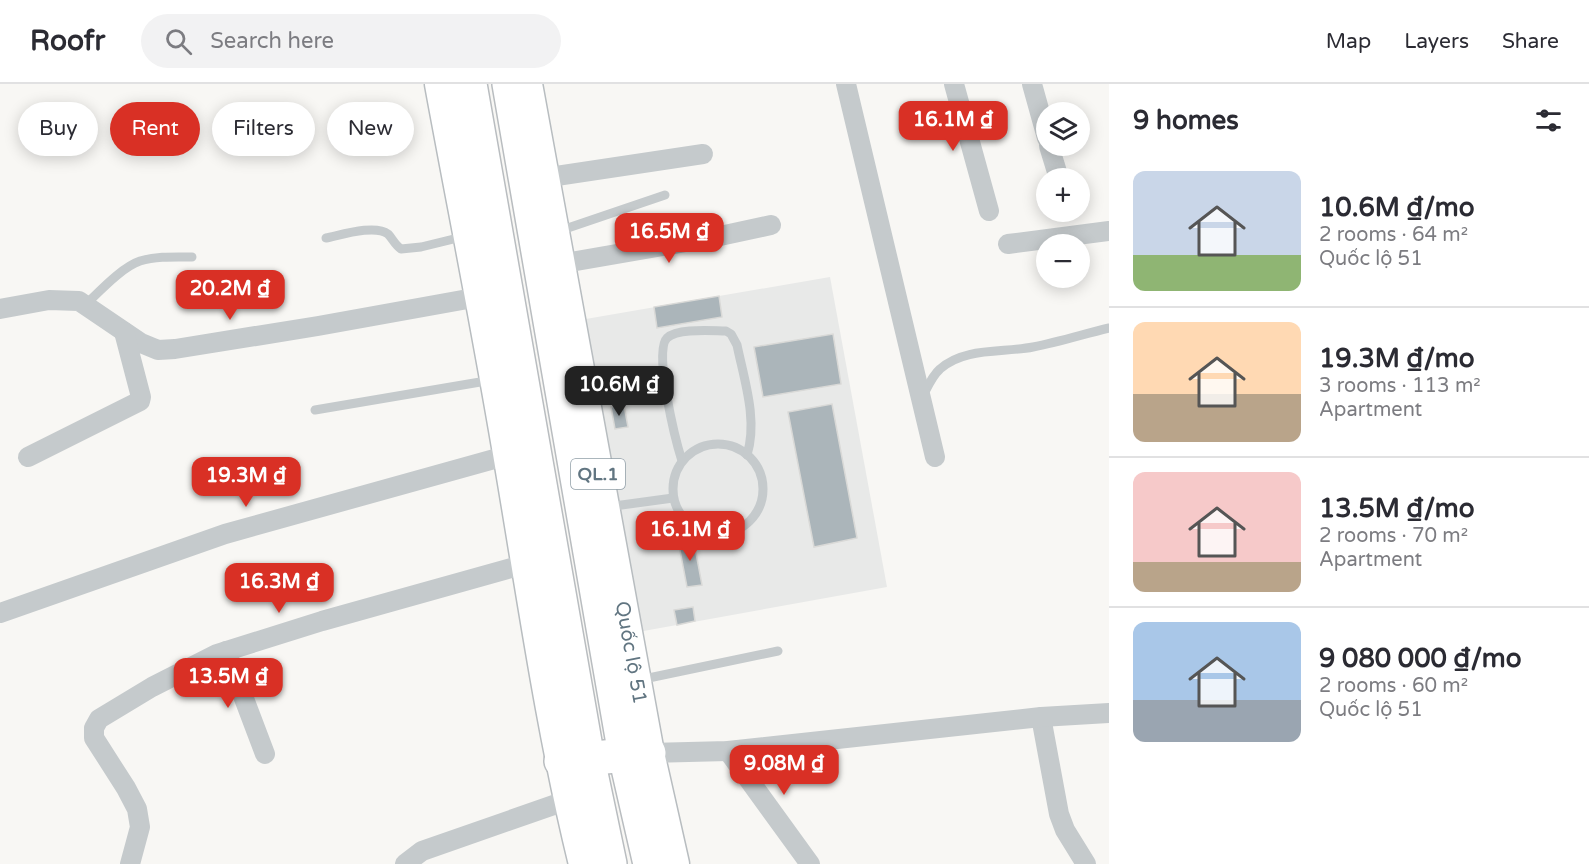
<!DOCTYPE html>
<meta charset="utf-8">
<style>
body{margin:0;font-family:"Varela Round",sans-serif;background:#f2f2f3;color:#2b2b33;height:100vh;display:flex;flex-direction:column;font-size:22px;white-space:nowrap}
*{box-sizing:border-box;margin:0}
p{font-size:20px;color:#7c7c81}
.icon{flex:none;width:33px;height:33px;fill:none;stroke:currentColor;stroke-width:2;stroke-linecap:round;stroke-linejoin:round}
.map{position:relative;flex:1;overflow:hidden}
.panel{display:flex;flex-direction:column;background:#fff;width:480px}
.panel>*{flex:none}
.banner{position:absolute;left:18px;top:18px;width:570px;height:54px;display:flex;gap:12px}
.controls{position:absolute;left:1036px;top:18px;display:grid;gap:12px}
.controls a{display:grid;place-items:center;width:54px;height:54px;border-radius:50%;background:#fff;box-shadow:0 3px 15px #0003;font-size:30px}
.price{position:absolute;translate:-50% -51px;padding:0 14px;border-radius:12px;background:#d93025;color:#fff;font-size:20px;line-height:39px;filter:drop-shadow(0 2px 3px #0008)}
.price::after{content:'';position:absolute;left:50%;top:36px;width:18px;height:14px;margin-left:-9px;background:inherit;clip-path:polygon(0 0,100% 0,50% 100%)}
.price.current{background:#222;color:#fff}
ul{padding:0;list-style:none}
li{display:flex;align-items:center;gap:18px;height:150px;padding:0 24px}
li+li{border-top:2px solid #e1e1e2}
li span{display:grid;place-items:center;flex:none;width:168px;height:120px;border-radius:12px;color:#555}
li>.icon{margin-inline-start:auto}
span .icon{width:72px;height:72px;fill:#fffc;stroke-width:1}
li b{font-size:26px}
h2{display:flex;justify-content:space-between;align-items:center;height:72px;padding:0 24px;font-size:26px}
.chip{padding:0 21px;border-radius:27px;background:#fff;box-shadow:0 3px 15px #0003;font-size:21px;line-height:54px}
.chip.current{background:#d93025;color:#fff}
header{display:flex;align-items:center;gap:36px;box-sizing:border-box;height:84px;padding:0 30px;background:#fff;border-bottom:2px solid #e1e1e2}
header strong{font-size:28px}
nav{display:flex;gap:33px;margin-inline-start:auto;font-size:21px}
.search{width:420px;height:54px;background:#f2f2f3;display:flex;align-items:center;gap:15px;box-sizing:border-box;padding:0 21px;border-radius:33px;color:#7c7c81;font-size:22px}
main{display:flex;flex:1;min-height:0}
.map>svg:first-child{display:block}
.built{fill:#e8e9e8}
.building{fill:#abb5ba;stroke:#d9d9d7;stroke-width:1.5}
.lines{fill:none;stroke-linecap:round;stroke-linejoin:round}
.primary-casing{stroke:#b8bdc0;stroke-width:33}
.highway-casing{stroke:#b9bdc0;stroke-width:36}
.lane{stroke:#c5cacc;stroke-width:9}
.street{stroke:#c5cacc;stroke-width:20}
.primary{stroke:#fff;stroke-width:30}
.highway{stroke:#fff;stroke-width:33}
.labels{text-anchor:middle;dominant-baseline:central;stroke-width:6;stroke-linejoin:round;paint-order:stroke}
.shield{fill:#fff;stroke:#909ea7;stroke-width:1.5}
.shield-label{font-size:18px;font-weight:bold;fill:#617581}
.street-label{font-size:20px;fill:#617581;stroke:#fff}
</style>
<header>
<strong>Roofr</strong>
<div class="search"><svg class="icon" aria-label="search" viewBox="0 0 24 24"><circle cx="10" cy="10" r="6"/><path d="M15 15l6 6"/></svg>Search here</div>
<nav><a>Map</a><a>Layers</a><a>Share</a></nav>
</header>
<main>
<div class="map">
<svg width="1109" height="780" viewBox="0 0 1109 780">
<rect width="100%" height="100%" fill="#f8f7f4"/>
<path class="built" d="M 830,193 L 887,503 L 638,548 L 580,236 Z"/>
<g class="building">
<path d="M 719,212 L 722,233 L 657,244 L 654,223 Z"/>
<path d="M 833,250 L 841,300 L 763,313 L 754,263 Z"/>
<path d="M 832,320 L 857,454 L 814,463 L 788,328 Z"/>
<path d="M 624,321 L 628,343 L 615,345 L 611,323 Z"/>
<path d="M 693,453 L 702,501 L 687,503 L 678,456 Z"/>
<path d="M 693,523 L 695,537 L 677,541 L 674,526 Z"/>
</g>
<g class="lines">
<g class="primary-casing">
<g id="primary">
<path d="M 440,0 C 463,125 488,249 509,375 C 532,510 551,646 584,780"/>
<path id="s1" d="M 527,0 L 649,669 L 674,780"/>
</g>
</g>
<g class="highway-casing">
<g id="highway">
<path d="M 470,0 L 588,675 L 610,780"/>
<path d="M 509,0 L 625,671 L 650,780"/>
<path d="M 561,677 L 649,669"/>
</g>
</g>
<g class="lane">
<path d="M 559,147 L 665,111"/>
<path d="M 326,154 C 341,151 375,140 388,150 C 392,154 395,161 401,165 L 421,163 L 466,152"/>
<path d="M 85,221 C 100,207 122,183 140,177 C 157,172 175,173 192,173"/>
<path d="M 923,312 C 928,302 932,292 940,285 C 964,263 1003,269 1033,263 C 1059,258 1084,250 1109,244"/>
<path d="M 315,326 L 492,296"/>
<circle cx="718" cy="405" r="45"/>
<path d="M 682,377 C 676,358 653,267 667,254 C 678,244 712,247 726,247 L 731,250 L 737,261 C 744,295 758,336 747,371"/>
<path d="M 607,423 L 673,414"/>
<path d="M 639,596 L 778,567"/>
</g>
<g class="street">
<path d="M 846,0 L 935,373"/>
<path d="M 954,0 L 989,127"/>
<path d="M 1032,0 L 1047,54"/>
<path d="M 1049,62 L 1057,88"/>
<path d="M 543,94 L 703,70"/>
<path d="M 1008,160 L 1109,147"/>
<path d="M 559,180 L 720,152 L 771,141"/>
<path d="M 0,225 L 49,216 L 79,217 L 141,259 L 158,266 L 175,265 L 318,242 L 490,211"/>
<path d="M 28,373 L 140,317 L 141,313 L 124,248"/>
<path d="M 0,529 L 225,450 L 519,368"/>
<path d="M 226,567 L 265,670"/>
<path d="M 1041,633 L 1059,730 L 1065,746 L 1086,780"/>
<path d="M 728,667 L 810,780"/>
<path d="M 649,669 L 728,667 L 1041,633 L 1109,629"/>
<path d="M 130,780 L 140,743 L 137,725 L 126,704 L 94,654 L 94,644 L 99,635 L 152,603 L 217,570 L 322,537 L 536,477"/>
<path d="M 405,780 L 422,767 L 568,716"/>
</g>
<use href="#primary" class="primary"/>
<use href="#highway" class="highway"/>
</g>
<g class="labels">
<rect class="shield" x="571" y="375" width="54" height="30" rx="4.5"/>
<g class="shield-label">
<text x="598" y="390">QL.1</text>
</g>
<g class="street-label">
<text stroke="none"><textPath href="#s1" startOffset="578">Quốc lộ 51</textPath></text>
</g>
</g>
</svg>
<div class="controls">
<a><svg class="icon" aria-label="layers" viewBox="0 0 24 24"><path d="M12 4l9 5-9 5-9-5zM3 14l9 5 9-5"/></svg></a>
<a>+</a>
<a>−</a>
</div>
<b class="price" style="left:953px;top:68px">16.1M ₫</b>
<b class="price" style="left:669px;top:180px">16.5M ₫</b>
<b class="price" style="left:230px;top:237px">20.2M ₫</b>
<b class="price current" style="left:619px;top:333px">10.6M ₫</b>
<b class="price" style="left:246px;top:424px">19.3M ₫</b>
<b class="price" style="left:690px;top:478px">16.1M ₫</b>
<b class="price" style="left:279px;top:530px">16.3M ₫</b>
<b class="price" style="left:228px;top:625px">13.5M ₫</b>
<b class="price" style="left:784px;top:712px">9.08M ₫</b>
<div class="banner">
<a class="chip">Buy</a>
<a class="chip current">Rent</a>
<a class="chip">Filters</a>
<a class="chip">New</a>
</div>
</div>
<section class="panel">
<h2>9 homes<svg class="icon" aria-label="filters" viewBox="0 0 24 24"><path d="M4 7h16M4 17h16"/><circle cx="9" cy="7" r="2"/><circle cx="15" cy="17" r="2"/></svg></h2>
<ul>
<li><span style="background:linear-gradient(#c9d6e8 70%,#8fb573 0)"><svg class="icon" aria-label="home" viewBox="0 0 24 24"><path d="M3 11l9-7 9 7M6 9v11h12V9"/></svg></span><div><b>10.6M ₫/mo</b><p>2 rooms · 64 m²</p><p>Quốc lộ 51</p></div></li>
<li><span style="background:linear-gradient(#ffd9b3 60%,#b9a48a 0)"><svg class="icon" aria-label="home" viewBox="0 0 24 24"><path d="M3 11l9-7 9 7M6 9v11h12V9"/></svg></span><div><b>19.3M ₫/mo</b><p>3 rooms · 113 m²</p><p>Apartment</p></div></li>
<li><span style="background:linear-gradient(#f6c9c9 75%,#b9a48a 0)"><svg class="icon" aria-label="home" viewBox="0 0 24 24"><path d="M3 11l9-7 9 7M6 9v11h12V9"/></svg></span><div><b>13.5M ₫/mo</b><p>2 rooms · 70 m²</p><p>Apartment</p></div></li>
<li><span style="background:linear-gradient(#a9c7e8 65%,#9aa5b1 0)"><svg class="icon" aria-label="home" viewBox="0 0 24 24"><path d="M3 11l9-7 9 7M6 9v11h12V9"/></svg></span><div><b>9 080 000 ₫/mo</b><p>2 rooms · 60 m²</p><p>Quốc lộ 51</p></div></li>
</ul>
</section>
</main>
